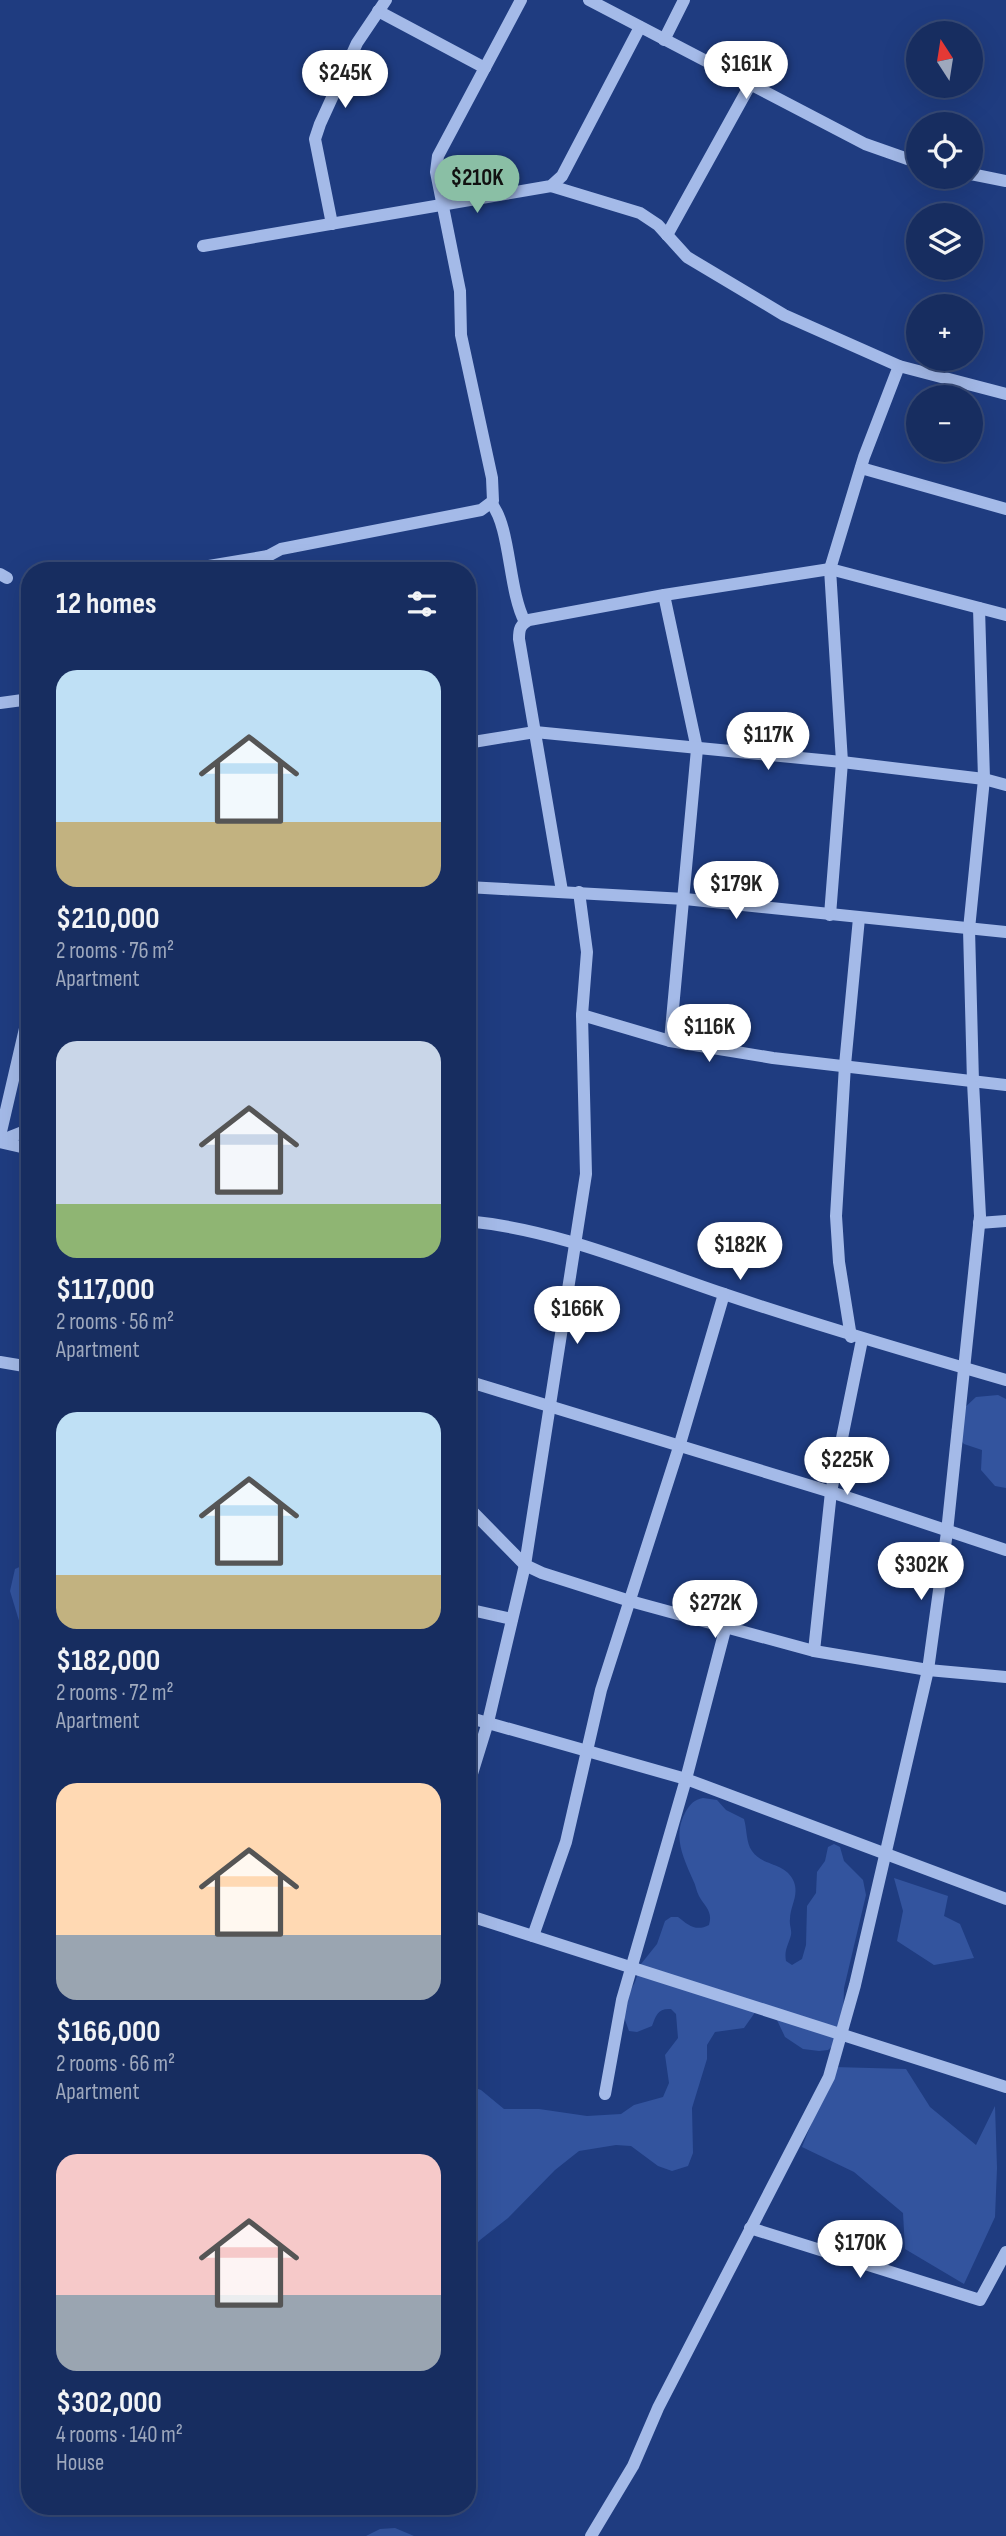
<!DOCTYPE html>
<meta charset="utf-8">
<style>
body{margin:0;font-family:"Sofia Sans Condensed",sans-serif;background:#243969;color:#f1f3f6;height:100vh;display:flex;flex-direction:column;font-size:26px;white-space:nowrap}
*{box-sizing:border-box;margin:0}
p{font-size:23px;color:#9ea8bd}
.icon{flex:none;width:38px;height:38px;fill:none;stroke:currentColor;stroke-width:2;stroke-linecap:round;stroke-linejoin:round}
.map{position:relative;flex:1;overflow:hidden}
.details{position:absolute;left:21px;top:562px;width:455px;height:1953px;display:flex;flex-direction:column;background:#172d60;border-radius:28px;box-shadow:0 7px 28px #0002,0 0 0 2px #364975}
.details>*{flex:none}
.needle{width:46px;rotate:348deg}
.controls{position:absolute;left:906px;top:21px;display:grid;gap:14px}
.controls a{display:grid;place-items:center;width:77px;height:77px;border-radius:50%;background:#172d60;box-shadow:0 7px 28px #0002,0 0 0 2px #364975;font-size:35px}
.price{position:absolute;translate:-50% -60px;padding:0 16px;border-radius:24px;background:#fff;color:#222;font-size:23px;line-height:46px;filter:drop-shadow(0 2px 4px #0008)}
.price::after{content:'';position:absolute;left:50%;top:42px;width:21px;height:16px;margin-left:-10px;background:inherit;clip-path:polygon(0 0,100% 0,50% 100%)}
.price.active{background:#8abfa5;color:#111}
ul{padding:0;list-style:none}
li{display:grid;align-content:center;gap:14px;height:371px;padding:0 35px}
li span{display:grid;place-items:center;height:217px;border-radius:21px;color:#555}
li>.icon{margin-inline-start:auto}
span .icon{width:126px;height:126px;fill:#fffc;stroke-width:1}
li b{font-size:30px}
h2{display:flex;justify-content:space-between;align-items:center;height:84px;padding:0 35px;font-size:30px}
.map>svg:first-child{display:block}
.green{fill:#33549e}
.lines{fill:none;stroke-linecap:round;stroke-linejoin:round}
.minor{stroke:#a4bae8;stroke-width:12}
</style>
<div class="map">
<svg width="1006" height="2536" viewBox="0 0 1006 2536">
<rect width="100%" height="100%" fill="#1f3c80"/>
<g class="green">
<path d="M 998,1395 L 1006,1399 L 1006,1488 L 995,1486 L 981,1470 L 982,1450 L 964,1444 L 951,1430 L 961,1411 L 976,1397 Z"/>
<path d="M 30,1562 L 30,1657 L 10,1591 L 15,1569 Z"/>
<path d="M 703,1798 L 717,1800 L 726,1810 L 744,1819 C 747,1829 746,1843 752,1851 C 763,1867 786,1862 794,1882 C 799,1896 790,1906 790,1919 C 789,1925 792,1930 791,1935 C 788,1946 784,1950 786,1961 L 792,1965 L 802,1959 L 806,1945 L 807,1906 L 816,1893 L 817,1872 L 825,1861 L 828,1847 L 834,1844 L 840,1847 L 844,1861 L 863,1880 L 866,1895 L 844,1988 L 843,2017 L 834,2045 L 828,2050 L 819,2051 L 803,2049 L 785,2037 L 776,2018 L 756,2011 L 744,2028 L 715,2032 L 707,2045 L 707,2059 L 692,2108 L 693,2153 L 688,2166 L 672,2171 L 658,2166 L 631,2146 L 616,2145 L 579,2151 L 555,2170 L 508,2218 L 480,2240 L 467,2255 L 467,2085 L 481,2090 L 504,2109 L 539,2109 L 587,2116 L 621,2114 L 634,2105 L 663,2097 L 669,2083 L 665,2055 L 678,2038 L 676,2014 L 671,2009 C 658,2008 656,2015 652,2026 L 637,2032 L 629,2031 L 621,2009 L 635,1982 L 641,1964 L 657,1944 L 665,1921 L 671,1917 L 678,1917 C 688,1925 696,1932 709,1925 C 713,1911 705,1907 699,1896 C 696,1891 696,1885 693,1880 C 683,1857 672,1836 686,1811 C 691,1803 694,1800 703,1798 Z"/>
<path d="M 894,1878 L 948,1896 L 944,1916 L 960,1924 L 974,1958 L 934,1965 L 897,1941 L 903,1911 Z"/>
<path d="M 834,2067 L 906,2069 L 930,2107 L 976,2145 L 995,2106 L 997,2168 L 995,2217 L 964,2284 L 905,2249 L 903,2213 L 854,2172 L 802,2147 Z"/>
<path d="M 395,2528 L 414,2536 L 366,2536 L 380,2529 Z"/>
</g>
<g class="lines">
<g class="minor">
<path d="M 589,0 L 865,144 L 919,163"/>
<path d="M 378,11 L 485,68"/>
<path d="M 664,40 L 684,0"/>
<path d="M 971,174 L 1006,181"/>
<path d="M 551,186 L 640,213 L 658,225 L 687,257 L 784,315 L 899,366 L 1006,394"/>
<path d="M 332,224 L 315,139 L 320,124 L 357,43 L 386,0"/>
<path d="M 667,235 L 750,85"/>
<path d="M 203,246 L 551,186 L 562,176 L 640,27"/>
<path d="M 861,468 L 1006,509"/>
<path d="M 491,503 C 511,527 508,590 525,622"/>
<path d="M 185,570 L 268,556 L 281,549 L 481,510 L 493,501 L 492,478 L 461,335 L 460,291 L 436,172 L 438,156 L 521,0"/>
<path d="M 263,570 L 268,556"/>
<path d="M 0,574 L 7,578"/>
<path d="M 664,595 L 697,749 L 670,1041"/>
<path d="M 0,703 L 30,699"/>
<path d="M 467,743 L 535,732 L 842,762 L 984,779 L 1006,785"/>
<path d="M 467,887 L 685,899 L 1006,932"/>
<path d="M 562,891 L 519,639 C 519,629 520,625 529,620 L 664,595 L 830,569 L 1006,615"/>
<path d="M 830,915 L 842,762 L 830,569 L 864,457 L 899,366"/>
<path d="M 582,1015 L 670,1041 L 773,1058 L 1006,1085"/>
<path d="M 0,1136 L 30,1007"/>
<path d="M 0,1141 L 30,1129"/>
<path d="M 0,1142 L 30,1149"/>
<path d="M 467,1221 C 559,1230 640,1266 727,1295 C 819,1326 912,1353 1006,1380"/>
<path d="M 979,1223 L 1006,1221"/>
<path d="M 851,1337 L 839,1262 L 836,1216 L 845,1065 L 859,918"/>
<path d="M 0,1362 L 30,1367"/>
<path d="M 467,1381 L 831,1492 L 1006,1550"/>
<path d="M 467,1506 L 525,1565 L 542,1573 L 630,1601 L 814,1651 L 928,1670 L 1006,1677"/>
<path d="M 467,1609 L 512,1619"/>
<path d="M 814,1651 L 831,1492 L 862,1340"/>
<path d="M 467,1717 L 686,1779 L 1006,1899"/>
<path d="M 467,1790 L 488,1722 L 525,1565 L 586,1174 L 582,1015 L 587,952 L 579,892"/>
<path d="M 467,1915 L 1006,2087"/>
<path d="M 533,1936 L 566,1842 L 601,1690 L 679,1447 L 724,1294"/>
<path d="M 605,2094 L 622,2000 L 686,1779 L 726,1626"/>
<path d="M 750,2228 L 980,2300 L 1006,2252"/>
<path d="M 591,2536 L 633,2466 L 658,2408 L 829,2077 L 855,1985 L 928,1670 L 947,1532 L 980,1216 L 973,1082 L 969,929 L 984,779 L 979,608"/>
</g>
</g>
</svg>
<div class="controls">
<a><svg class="needle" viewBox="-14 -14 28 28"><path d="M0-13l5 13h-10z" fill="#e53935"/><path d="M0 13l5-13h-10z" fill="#9ea8bd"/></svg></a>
<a><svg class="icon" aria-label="locate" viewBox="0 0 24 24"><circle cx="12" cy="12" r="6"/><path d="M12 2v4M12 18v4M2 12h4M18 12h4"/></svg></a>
<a><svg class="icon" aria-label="layers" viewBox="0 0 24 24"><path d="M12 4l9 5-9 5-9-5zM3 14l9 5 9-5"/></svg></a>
<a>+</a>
<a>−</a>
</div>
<b class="price" style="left:746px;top:101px">$161K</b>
<b class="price" style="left:345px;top:110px">$245K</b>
<b class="price active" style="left:477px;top:215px">$210K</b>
<b class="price" style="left:768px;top:772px">$117K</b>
<b class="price" style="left:736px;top:921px">$179K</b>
<b class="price" style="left:709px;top:1064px">$116K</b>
<b class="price" style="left:740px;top:1282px">$182K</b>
<b class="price" style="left:577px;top:1346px">$166K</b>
<b class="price" style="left:847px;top:1497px">$225K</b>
<b class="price" style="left:921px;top:1602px">$302K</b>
<b class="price" style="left:715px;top:1640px">$272K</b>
<b class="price" style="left:860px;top:2280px">$170K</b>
<section class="details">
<h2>12 homes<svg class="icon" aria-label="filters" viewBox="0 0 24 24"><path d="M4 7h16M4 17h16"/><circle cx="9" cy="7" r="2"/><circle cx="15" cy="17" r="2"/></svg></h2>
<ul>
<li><span style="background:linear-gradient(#bfe0f5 70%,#c2b280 0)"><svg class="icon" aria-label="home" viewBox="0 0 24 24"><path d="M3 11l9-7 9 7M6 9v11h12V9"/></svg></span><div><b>$210,000</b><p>2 rooms · 76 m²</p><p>Apartment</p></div></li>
<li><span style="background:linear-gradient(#c9d6e8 75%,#8fb573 0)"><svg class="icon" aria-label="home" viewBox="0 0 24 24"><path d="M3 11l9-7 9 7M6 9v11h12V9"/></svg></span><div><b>$117,000</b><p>2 rooms · 56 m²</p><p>Apartment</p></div></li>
<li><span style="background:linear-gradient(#bfe0f5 75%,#c2b280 0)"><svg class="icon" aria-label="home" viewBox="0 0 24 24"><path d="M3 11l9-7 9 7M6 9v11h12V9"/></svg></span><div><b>$182,000</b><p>2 rooms · 72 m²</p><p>Apartment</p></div></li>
<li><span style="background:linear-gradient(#ffd9b3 70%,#9aa5b1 0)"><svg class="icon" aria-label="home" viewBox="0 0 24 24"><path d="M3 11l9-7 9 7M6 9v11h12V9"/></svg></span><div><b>$166,000</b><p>2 rooms · 66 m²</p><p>Apartment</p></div></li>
<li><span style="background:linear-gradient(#f6c9c9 65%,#9aa5b1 0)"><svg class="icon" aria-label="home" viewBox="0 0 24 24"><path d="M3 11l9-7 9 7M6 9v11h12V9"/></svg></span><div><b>$302,000</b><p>4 rooms · 140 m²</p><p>House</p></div></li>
</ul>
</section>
</div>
